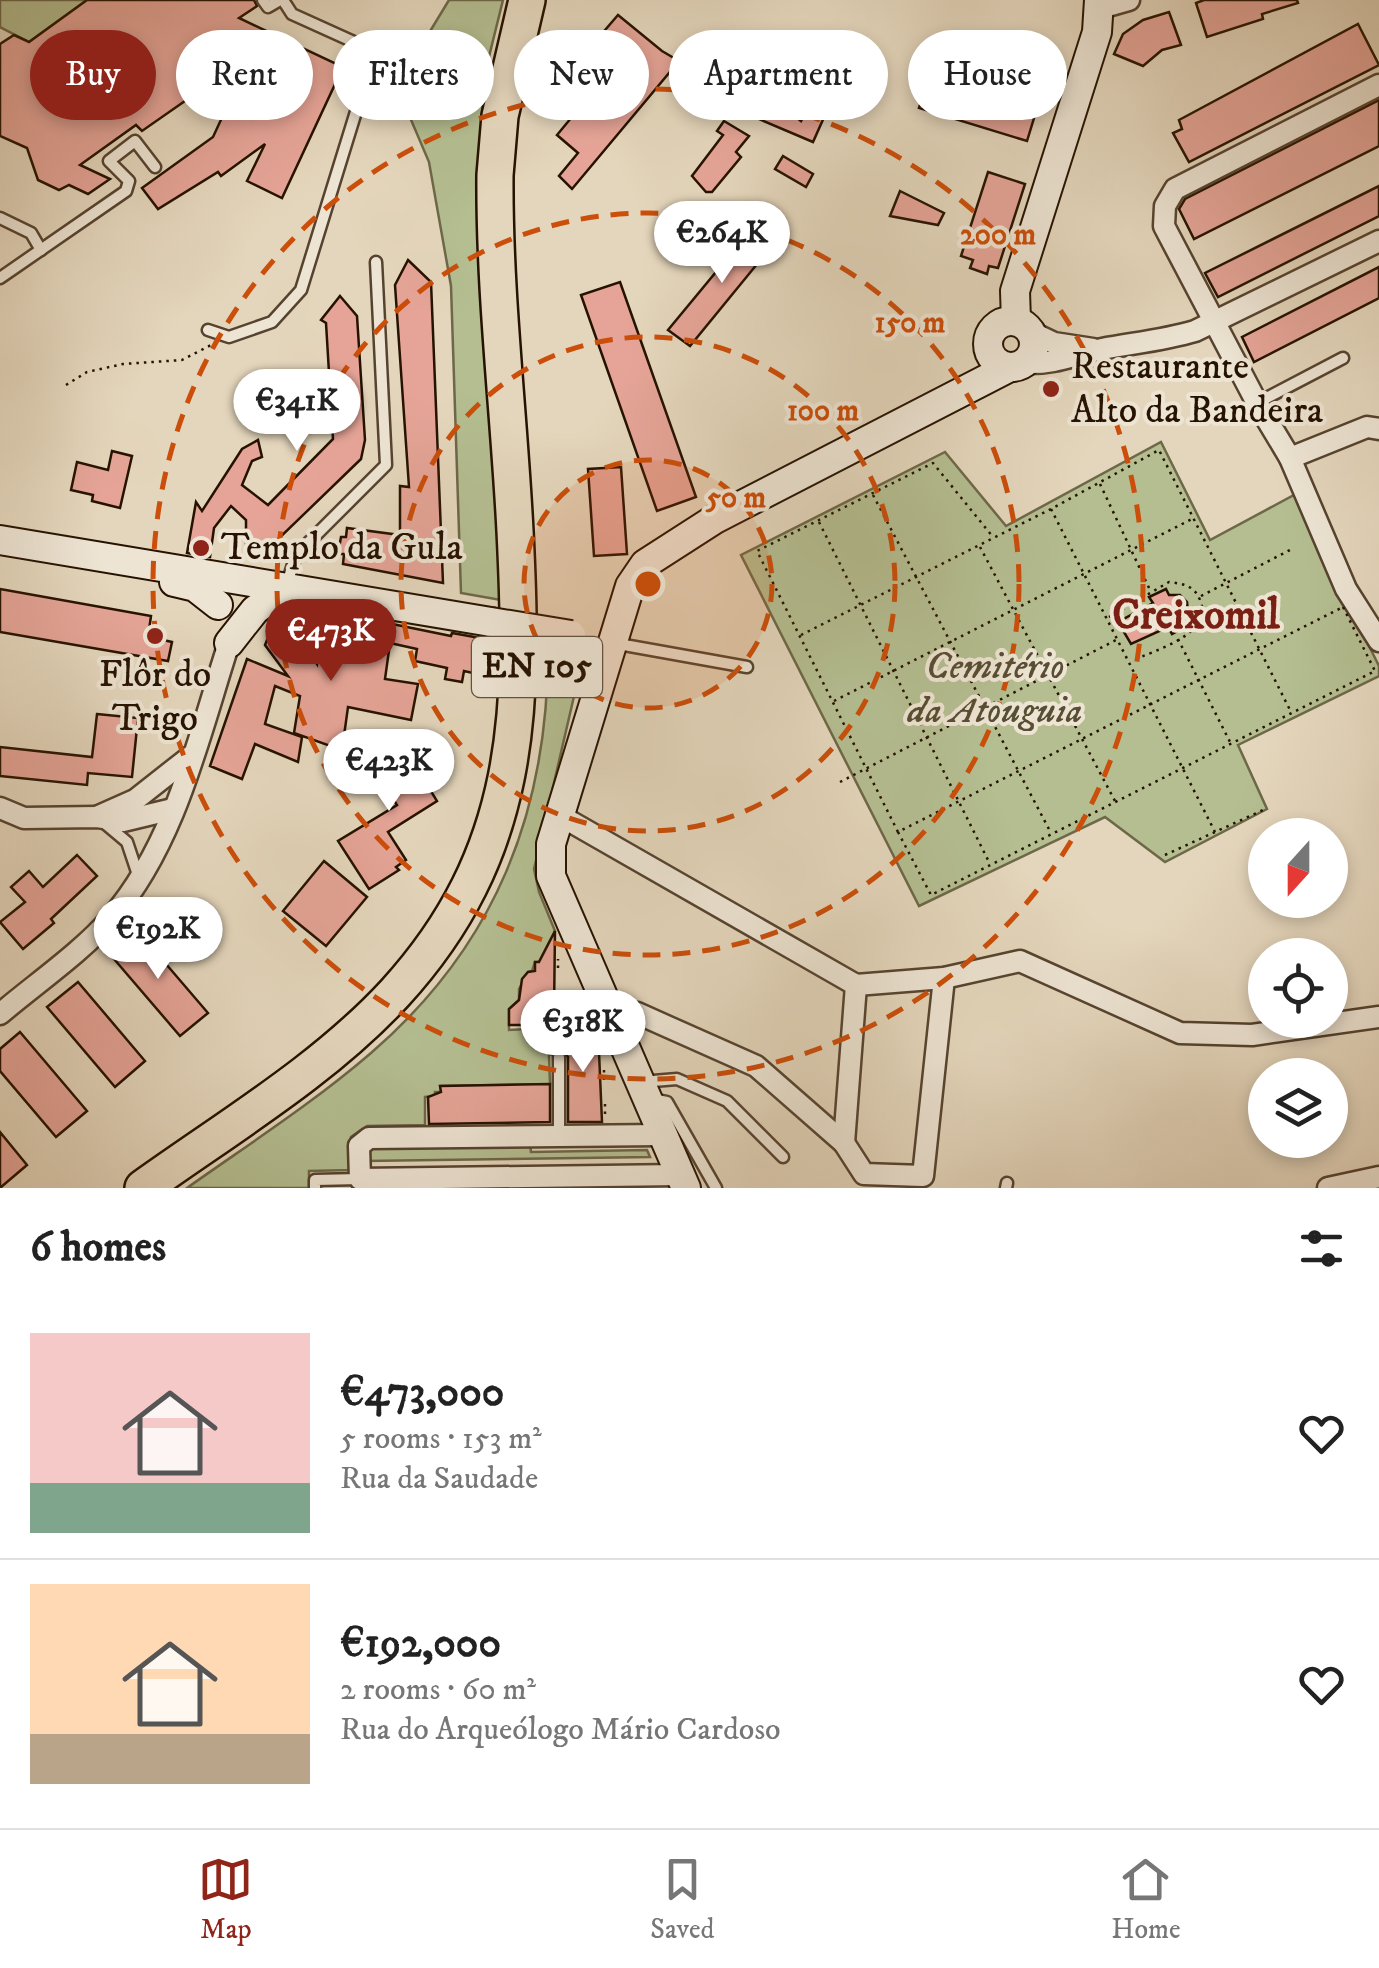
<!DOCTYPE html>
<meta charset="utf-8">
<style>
body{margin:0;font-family:"IM FELL DW Pica",serif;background:#f6f6f6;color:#222;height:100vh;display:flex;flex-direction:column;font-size:38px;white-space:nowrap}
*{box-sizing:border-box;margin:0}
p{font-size:32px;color:#767676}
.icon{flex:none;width:55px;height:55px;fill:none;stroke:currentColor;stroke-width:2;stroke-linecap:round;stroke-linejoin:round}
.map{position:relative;height:1188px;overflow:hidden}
.side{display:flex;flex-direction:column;background:#fff;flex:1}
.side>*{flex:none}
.guide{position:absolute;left:30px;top:30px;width:1320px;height:90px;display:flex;gap:20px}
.needle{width:65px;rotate:201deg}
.tools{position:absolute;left:1248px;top:818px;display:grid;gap:20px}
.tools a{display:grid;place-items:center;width:100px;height:100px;border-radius:50%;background:#fff;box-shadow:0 5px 15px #0003;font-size:50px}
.price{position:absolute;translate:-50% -85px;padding:0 22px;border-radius:35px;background:#fff;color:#222;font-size:32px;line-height:65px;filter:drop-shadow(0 2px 5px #0008)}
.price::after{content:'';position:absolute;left:50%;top:60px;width:30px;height:22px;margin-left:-15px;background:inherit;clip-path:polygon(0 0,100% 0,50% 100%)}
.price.active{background:#8f2418;color:#fff}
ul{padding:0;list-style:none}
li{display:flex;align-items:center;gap:30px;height:250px;padding:0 30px}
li+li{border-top:2px solid #e0e0e0}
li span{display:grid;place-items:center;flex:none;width:280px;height:200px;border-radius:0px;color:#555}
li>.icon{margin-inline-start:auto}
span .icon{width:120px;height:120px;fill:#fffc;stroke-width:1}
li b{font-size:42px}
h2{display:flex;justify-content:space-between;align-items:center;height:120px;padding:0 30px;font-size:42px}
.pill{padding:0 35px;border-radius:45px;background:#fff;box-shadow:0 5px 15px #0003;font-size:35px;line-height:90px}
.pill.active{background:#8f2418;color:#fff}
.menu{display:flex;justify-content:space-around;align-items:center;height:140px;border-top:2px solid #e0e0e0;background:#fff;font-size:28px;color:#767676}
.menu a{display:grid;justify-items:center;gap:5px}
.menu .active{color:#8f2418}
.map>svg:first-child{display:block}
.green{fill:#b4be91;stroke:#6d6848;stroke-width:2.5}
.building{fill:#e5a497;stroke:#261200;stroke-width:2.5}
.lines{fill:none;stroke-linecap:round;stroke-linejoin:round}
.lane-casing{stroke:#56432f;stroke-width:15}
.street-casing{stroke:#56432f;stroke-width:25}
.secondary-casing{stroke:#261200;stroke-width:32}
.highway-casing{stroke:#261200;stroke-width:40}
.path{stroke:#261200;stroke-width:2.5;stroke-dasharray:2.5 5;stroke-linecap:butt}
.lane{stroke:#ede4d3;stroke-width:10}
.street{stroke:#ede4d3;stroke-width:20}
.secondary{stroke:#ede4d3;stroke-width:28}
.highway{stroke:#e4d6bc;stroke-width:35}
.secondary-bridge-casing{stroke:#261200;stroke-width:32;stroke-linecap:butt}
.secondary-bridge{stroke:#ede4d3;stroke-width:28}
.ring{fill:none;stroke:#cb4e0a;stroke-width:5;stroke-dasharray:18 12}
.poi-dot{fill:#8f2418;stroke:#ede4d3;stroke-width:4}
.labels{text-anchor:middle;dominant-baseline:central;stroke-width:8;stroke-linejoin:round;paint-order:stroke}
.shield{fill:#ede4d3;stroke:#62513f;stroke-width:2.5}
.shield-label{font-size:35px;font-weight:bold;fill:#261200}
.poi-label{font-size:38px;fill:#261200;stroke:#ede4d3;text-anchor:start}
.park-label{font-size:38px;font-style:italic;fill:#584e33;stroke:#ede4d3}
.quarter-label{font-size:42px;font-weight:bold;fill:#7a1f14;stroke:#ede4d3}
.centre{fill:#cb4e0a;stroke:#ede4d3;stroke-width:5}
.ring-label{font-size:30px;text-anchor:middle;font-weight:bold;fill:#cb4e0a;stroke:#ede4d3;stroke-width:8;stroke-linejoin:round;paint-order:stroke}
</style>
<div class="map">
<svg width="1379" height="1188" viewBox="0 0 1379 1188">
<rect width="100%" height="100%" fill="#e4d6bc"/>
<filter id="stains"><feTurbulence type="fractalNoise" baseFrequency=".002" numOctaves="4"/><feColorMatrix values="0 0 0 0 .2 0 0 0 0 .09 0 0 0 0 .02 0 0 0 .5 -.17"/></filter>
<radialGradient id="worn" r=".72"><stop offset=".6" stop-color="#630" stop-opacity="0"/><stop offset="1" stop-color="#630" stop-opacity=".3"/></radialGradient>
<g class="green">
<path d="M 0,0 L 87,0 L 29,42 L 0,27 Z"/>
<path d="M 449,0 L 503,0 L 482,85 L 483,196 L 501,600 L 461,593 L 451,286 L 429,162 L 403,101 L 415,56 Z"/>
<path d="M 1161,442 L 1210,540 L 1294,495 L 1379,666 L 1379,676 L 1238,745 L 1267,809 L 1165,862 L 1105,817 L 919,906 L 741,555 L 945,452 L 1006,526 Z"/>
<path d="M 548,650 L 570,654 L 575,692 L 534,869 L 539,892 L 555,931 L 539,962 L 535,962 L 532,971 L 528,972 L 519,989 L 519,1000 L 509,1009 L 509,1030 L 548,1028 L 549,1035 L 560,1035 L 560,1054 L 549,1055 L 550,1084 L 441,1086 L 441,1092 L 435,1092 L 435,1096 L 425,1097 L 425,1125 L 367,1126 L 351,1137 L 351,1170 L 309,1171 L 309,1188 L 187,1188 C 249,1144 313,1103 371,1053 C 495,946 548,812 548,650 Z"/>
<path d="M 530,1143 L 531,1152 L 647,1150 L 650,1157 L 365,1161 L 369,1147 Z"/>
</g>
<g class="building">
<path d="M 87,0 L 254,0 L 257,6 L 239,18 L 343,67 L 282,198 L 247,181 L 265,144 L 221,176 L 218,172 L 158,209 L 142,188 L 213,137 L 251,55 L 142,131 L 136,125 L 80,165 L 110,179 L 88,194 L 69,185 L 59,190 L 38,180 L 27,148 L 0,136 L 0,44 L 14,35 L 29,42 Z"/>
<path d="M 1204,0 L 1297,0 L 1298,3 L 1262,14 L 1263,19 L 1207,37 L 1196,3 Z"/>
<path d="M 1169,12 L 1181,45 L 1162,50 L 1143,66 L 1114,54 L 1123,34 L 1143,20 Z"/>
<path d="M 618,15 L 662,51 L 679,61 L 572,189 L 559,176 L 578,153 L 557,135 L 581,106 L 556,87 Z"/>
<path d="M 1358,24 L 1379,65 L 1189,162 L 1173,133 L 1182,129 L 1179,120 Z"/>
<path d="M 941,36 L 1049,69 L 1027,141 L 919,108 Z"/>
<path d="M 725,71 L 767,85 L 765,100 L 723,90 Z"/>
<path d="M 773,99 L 801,121 L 807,110 L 825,115 L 813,142 L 759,119 Z"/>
<path d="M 1379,100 L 1379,146 L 1194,239 L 1179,209 L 1185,199 Z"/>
<path d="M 724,121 L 749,136 L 736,152 L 741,157 L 712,192 L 706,192 L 692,176 L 723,135 L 717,131 Z"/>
<path d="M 783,156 L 813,174 L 806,187 L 775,169 Z"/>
<path d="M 988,172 L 1025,184 L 998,268 L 989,266 L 987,274 L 970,268 L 973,260 L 961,256 Z"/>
<path d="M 1379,186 L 1379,216 L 1218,297 L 1205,273 Z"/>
<path d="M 900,191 L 944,213 L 938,225 L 890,216 Z"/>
<path d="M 754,226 L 776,241 L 690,346 L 668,330 Z"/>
<path d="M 408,260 L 431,282 L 443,583 L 343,564 L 344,554 L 338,554 L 341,537 L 346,537 L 347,528 L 400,535 L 400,486 L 409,487 L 395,285 Z"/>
<path d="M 1379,267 L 1379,298 L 1254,362 L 1242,337 Z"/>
<path d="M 620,282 L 696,497 L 657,511 L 581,295 Z"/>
<path d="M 340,296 L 357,316 L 365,440 L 361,459 L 270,547 L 259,551 L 246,550 L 246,520 L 231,506 L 214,528 L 210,557 L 187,553 L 196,502 L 202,511 L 242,449 L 258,440 L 262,457 L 252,461 L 242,485 L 268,505 L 333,439 L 326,323 L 321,320 Z"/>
<path d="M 112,451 L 132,456 L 120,508 L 92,501 L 93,495 L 71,490 L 77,462 L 108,470 Z"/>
<path d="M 621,467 L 627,554 L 594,556 L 588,469 Z"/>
<path d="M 0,589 L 151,616 L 149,630 L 161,632 L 159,639 L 172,642 L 168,661 L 0,632 Z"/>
<path d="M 1166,589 L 1169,595 L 1180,595 L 1187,602 L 1188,612 L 1182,620 L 1185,627 L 1172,634 L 1168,627 L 1131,644 L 1118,622 L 1153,603 L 1149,597 Z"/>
<path d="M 320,611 L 363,621 L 363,618 L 451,636 L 452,633 L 480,638 L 473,673 L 464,671 L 462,682 L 445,679 L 447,668 L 415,661 L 417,649 L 390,643 L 385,679 L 418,684 L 411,720 L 348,707 L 343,743 L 333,747 L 294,733 L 300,696 L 275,686 L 265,724 L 302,737 L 298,762 L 255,744 L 242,779 L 210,766 L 247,659 L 288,676 L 265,645 L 269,635 L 288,622 L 317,664 Z"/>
<path d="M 97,714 L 138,718 L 132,777 L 88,773 L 87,785 L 0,776 L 0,747 L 92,757 Z"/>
<path d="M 412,745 L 430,762 L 418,770 L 437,801 L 388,832 L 406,860 L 396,867 L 399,870 L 369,889 L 338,841 L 397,805 L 368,760 L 377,753 Z"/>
<path d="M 77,855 L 97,876 L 51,919 L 54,923 L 23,949 L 0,922 L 25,902 L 11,887 L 29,871 L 43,887 Z"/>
<path d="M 324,861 L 367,897 L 326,946 L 283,911 Z"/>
<path d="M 136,929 L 208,1013 L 180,1036 L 108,952 Z"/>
<path d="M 555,931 L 554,1012 L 547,1016 L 546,1025 L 509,1025 L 509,1009 L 519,1000 L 522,979 L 528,972 L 535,971 L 535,962 L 539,962 Z"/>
<path d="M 78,982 L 145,1061 L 115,1087 L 47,1007 Z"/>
<path d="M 598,1029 L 602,1122 L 568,1122 L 568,1057 L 560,1048 L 560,1030 Z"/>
<path d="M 20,1032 L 87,1111 L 56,1137 L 0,1071 L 0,1049 Z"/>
<path d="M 550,1084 L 550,1122 L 429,1124 L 428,1097 L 441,1092 L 440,1086 Z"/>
<path d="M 0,1132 L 27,1165 L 0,1188 Z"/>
</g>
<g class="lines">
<g class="lane-casing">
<g id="lane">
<path d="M 263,0 L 268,7 L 280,0"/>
<path d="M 0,218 L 31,233 L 41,250"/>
<path d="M 0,278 L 126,191 L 129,181 L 109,161 L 135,141 L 155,167"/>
<path d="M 208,330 L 229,337 L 272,322 L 301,290 L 371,63 L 365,47 L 292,14 L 283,0"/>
<path d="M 1257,403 L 1343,358"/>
<path d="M 286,587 L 296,555 L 386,465 L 376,262"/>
<path d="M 613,643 L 747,667"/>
<path d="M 102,821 L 127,842 L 138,875"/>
<path d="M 554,1021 L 612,1020"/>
<path d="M 559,1057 L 559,1136"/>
<path d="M 641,1082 L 677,1079 L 727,1101 L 783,1157"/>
<path d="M 652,1099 L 667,1102 L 716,1188"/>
<path d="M 315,1188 L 315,1180 L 360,1179"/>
<path d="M 1006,1188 L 1007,1183"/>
</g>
</g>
<g class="street-casing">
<g id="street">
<path d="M 1101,8 L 1129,0"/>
<path d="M 1379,85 L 1175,189 L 1165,206 L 1164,226 L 1257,403 L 1290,458 L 1346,589 L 1379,641"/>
<path d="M 1031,332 L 1054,343 L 1093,349"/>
<path d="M 1026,363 C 1056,364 1073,355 1102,349 C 1134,343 1165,340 1195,331 L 1379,241"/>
<path d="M 1290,458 L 1367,427 L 1379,429"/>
<path d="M 0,808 L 24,818 L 97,817 L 123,821 L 173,809"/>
<path d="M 559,815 L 856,985 L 944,978 L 1020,961 L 1180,1033 L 1252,1035 L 1379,1017"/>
<path d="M 99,816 L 135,800 L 191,756"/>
<path d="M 610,1012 L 637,1013 L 756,1066 L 844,1143 L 864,1174 L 923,1176 L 944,978"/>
<path d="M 0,1014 C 34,985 83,951 111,918 C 176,843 199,735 229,643"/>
<path d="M 661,1135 L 369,1138 L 359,1146 L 360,1179 L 679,1175"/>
<path d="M 844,1143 L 856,985"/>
<path d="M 1328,1188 L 1379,1177"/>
</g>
</g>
<g class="secondary-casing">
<g id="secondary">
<circle cx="1011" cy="344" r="23"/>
<path d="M 1016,321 L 1015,291 L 1097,32 L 1099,0"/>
<path d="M 0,540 L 491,622"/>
<path d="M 174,582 L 195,587 L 218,605"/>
<path d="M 229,643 L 255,610 L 285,588"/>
<path d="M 686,1188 L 551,876 L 551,844 L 630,586 L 645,564 L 715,519 L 1010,367"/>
</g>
</g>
<g class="highway-casing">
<path id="highway" d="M 143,1188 C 228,1127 323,1071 395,993 C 523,853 524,710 515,531 C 509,413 494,293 495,175 L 500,116 L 527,0"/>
</g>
<g class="path">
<path d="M 66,385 L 87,372 L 123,364 L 182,360 L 211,345"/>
<path d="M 1100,484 L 1150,590"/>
<path d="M 873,495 L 1051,833"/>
<path d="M 1051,509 L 1215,832"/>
<path d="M 819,522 L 990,864"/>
<path d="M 980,547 L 1115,801"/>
<path d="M 1201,596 L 1290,550"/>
<path d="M 1343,607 L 1375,671 L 931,895 L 898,832 Z"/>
<path d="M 1109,617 L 1169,582 C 1183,584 1194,585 1200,600 C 1215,634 1153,651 1131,661"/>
<path d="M 801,635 L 1051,509 L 1159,450 L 1291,712"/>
<path d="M 1178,639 L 1230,742"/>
<path d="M 834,701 L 1192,519"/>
<path d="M 840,782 L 1118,639"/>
<path d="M 898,832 L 757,551 L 933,463 L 993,537"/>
<path d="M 1165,855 L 1263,810"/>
<path d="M 558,968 L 558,959"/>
<path d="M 604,1070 L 604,1080"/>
<path d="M 605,1104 L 605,1117"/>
</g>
<use href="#lane" class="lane"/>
<use href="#street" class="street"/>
<use href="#secondary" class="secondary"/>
<use href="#highway" class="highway"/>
<g class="secondary-bridge-casing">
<path id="secondary-bridge" d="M 491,622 L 571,635"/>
</g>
<use href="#secondary-bridge" class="secondary-bridge"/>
</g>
<circle cx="648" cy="584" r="124" fill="#cb4e0a" fill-opacity=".12"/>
<g class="ring">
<circle cx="648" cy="584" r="124"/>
<circle cx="648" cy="584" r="247"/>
<circle cx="648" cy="584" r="371"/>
<circle cx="648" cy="584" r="495"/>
</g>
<g class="poi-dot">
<circle cx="1051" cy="389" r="10"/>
<circle cx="201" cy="548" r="10"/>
<circle cx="155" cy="636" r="10"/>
</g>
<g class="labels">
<rect class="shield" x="472" y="637" width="130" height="60" rx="8"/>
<g class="shield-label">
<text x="537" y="667">EN 105</text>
</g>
<g class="poi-label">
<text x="1071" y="367">Restaurante<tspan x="1071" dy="44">Alto da Bandeira</tspan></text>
<text x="221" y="548">Templo da Gula</text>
<text x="155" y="675" text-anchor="middle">Flôr do<tspan x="155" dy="44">Trigo</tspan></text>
</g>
<g class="park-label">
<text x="995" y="667">Cemitério<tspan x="995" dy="44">da Atouguia</tspan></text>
</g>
<g class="quarter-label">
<text x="1196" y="616">Creixomil</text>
</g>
</g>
<circle cx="648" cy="584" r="15" class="centre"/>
<g class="ring-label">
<text x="998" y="244">200 m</text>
<text x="910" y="332">150 m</text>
<text x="823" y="420">100 m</text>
<text x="736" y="507">50 m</text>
</g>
<rect width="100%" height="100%" filter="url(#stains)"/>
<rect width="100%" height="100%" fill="url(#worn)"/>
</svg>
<div class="tools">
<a><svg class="needle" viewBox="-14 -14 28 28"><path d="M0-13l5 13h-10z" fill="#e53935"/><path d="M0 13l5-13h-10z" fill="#767676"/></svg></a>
<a><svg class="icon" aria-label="locate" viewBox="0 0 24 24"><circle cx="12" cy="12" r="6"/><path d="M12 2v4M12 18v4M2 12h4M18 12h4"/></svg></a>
<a><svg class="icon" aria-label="layers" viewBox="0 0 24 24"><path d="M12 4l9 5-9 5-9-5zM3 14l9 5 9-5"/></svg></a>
</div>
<b class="price" style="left:722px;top:286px">€264K</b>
<b class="price" style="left:297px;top:454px">€341K</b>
<b class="price active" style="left:331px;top:684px">€473K</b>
<b class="price" style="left:389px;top:814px">€423K</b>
<b class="price" style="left:158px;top:982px">€192K</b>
<b class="price" style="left:583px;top:1075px">€318K</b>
<div class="guide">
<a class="pill active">Buy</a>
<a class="pill">Rent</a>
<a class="pill">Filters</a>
<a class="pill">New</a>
<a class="pill">Apartment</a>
<a class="pill">House</a>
</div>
</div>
<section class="side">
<h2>6 homes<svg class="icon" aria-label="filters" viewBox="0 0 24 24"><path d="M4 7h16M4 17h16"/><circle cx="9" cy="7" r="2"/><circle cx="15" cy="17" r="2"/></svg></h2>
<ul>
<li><span style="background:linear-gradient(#f6c9c9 75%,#7fa58c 0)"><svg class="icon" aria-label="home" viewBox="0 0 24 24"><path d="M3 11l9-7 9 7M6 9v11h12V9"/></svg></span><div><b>€473,000</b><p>5 rooms · 153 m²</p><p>Rua da Saudade</p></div><svg class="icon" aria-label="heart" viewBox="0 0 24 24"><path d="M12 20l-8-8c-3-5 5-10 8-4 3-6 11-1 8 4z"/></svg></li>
<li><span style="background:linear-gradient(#ffd9b3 75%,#b9a48a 0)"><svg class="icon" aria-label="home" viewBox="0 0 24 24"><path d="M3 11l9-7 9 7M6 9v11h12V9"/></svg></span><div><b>€192,000</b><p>2 rooms · 60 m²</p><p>Rua do Arqueólogo Mário Cardoso</p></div><svg class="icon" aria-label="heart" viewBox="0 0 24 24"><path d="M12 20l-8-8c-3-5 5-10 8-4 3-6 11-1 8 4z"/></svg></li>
</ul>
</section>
<nav class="menu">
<a class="active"><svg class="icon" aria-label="map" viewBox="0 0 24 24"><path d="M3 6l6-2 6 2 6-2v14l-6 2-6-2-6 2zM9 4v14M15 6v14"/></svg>Map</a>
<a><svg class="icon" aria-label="saved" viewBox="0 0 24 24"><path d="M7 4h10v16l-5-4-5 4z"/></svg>Saved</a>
<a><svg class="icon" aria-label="home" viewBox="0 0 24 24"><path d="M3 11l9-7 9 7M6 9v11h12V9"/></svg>Home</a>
</nav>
